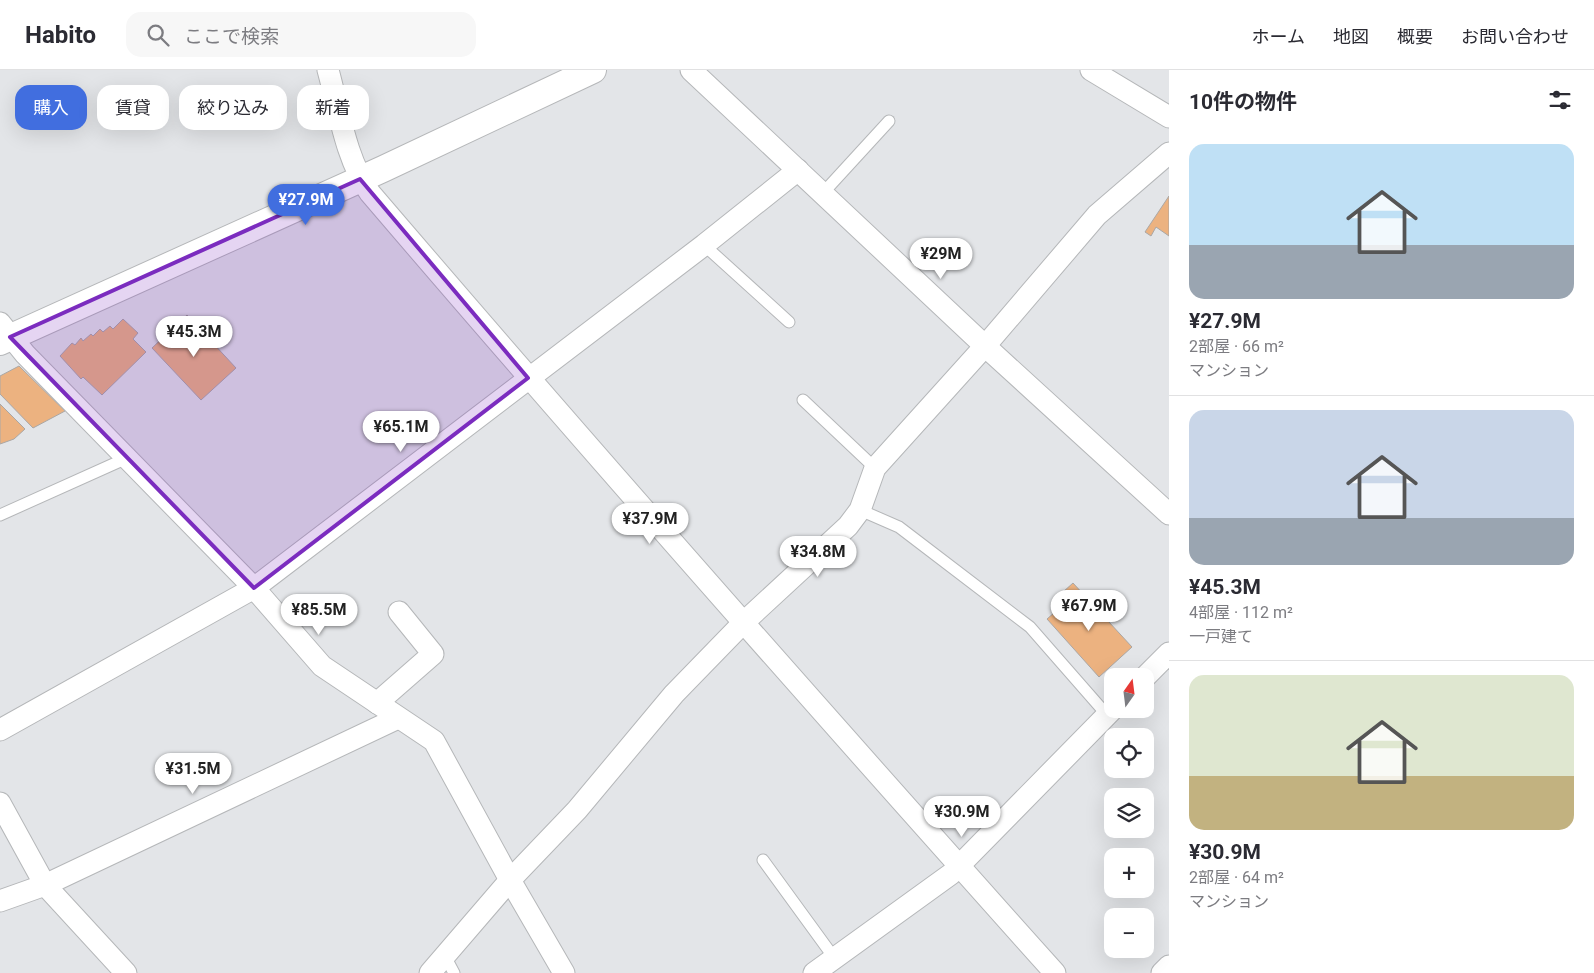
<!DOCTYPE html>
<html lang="ja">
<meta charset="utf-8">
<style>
body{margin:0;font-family:Roboto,"Noto Sans JP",sans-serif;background:#f7f7f7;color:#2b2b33;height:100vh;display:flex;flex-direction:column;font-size:19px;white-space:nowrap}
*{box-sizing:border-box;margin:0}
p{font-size:16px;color:#7c7c81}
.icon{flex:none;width:28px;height:28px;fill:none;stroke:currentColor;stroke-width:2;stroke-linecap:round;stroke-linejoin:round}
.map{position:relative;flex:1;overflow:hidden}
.details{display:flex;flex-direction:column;background:#fff;width:425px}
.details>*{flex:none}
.top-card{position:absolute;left:15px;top:15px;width:475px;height:45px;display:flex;gap:10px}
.needle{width:32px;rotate:14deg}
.tools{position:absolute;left:1104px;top:598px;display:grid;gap:10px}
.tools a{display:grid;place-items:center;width:50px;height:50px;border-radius:10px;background:#fff;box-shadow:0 5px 20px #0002;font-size:25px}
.price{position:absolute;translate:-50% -42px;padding:0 11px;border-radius:18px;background:#fff;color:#222;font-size:16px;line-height:32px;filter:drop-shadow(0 1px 2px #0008)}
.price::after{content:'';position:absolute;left:50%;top:30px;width:15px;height:11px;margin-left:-8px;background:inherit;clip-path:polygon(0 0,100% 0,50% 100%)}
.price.current{background:#416edf;color:#fff}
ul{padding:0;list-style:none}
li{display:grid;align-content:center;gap:10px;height:265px;padding:0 20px}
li+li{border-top:1px solid #e1e1e2}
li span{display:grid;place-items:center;height:155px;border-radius:15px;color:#555}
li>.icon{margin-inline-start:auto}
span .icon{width:90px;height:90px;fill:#fffc;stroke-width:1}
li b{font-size:21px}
h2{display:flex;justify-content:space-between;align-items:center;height:60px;padding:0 20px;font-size:21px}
.chip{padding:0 18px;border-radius:15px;background:#fff;box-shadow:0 5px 20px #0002;font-size:18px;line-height:45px}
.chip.current{background:#416edf;color:#fff}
header{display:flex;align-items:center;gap:30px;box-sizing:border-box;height:70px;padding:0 25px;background:#fff;border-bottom:1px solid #e1e1e2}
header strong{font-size:24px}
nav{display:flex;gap:28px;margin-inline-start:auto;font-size:18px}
.search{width:350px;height:45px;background:#f7f7f7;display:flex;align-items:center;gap:12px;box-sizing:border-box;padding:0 18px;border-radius:15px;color:#7c7c81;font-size:19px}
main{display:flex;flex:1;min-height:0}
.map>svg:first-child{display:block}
.building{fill:#ecb280;stroke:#aaa7a5}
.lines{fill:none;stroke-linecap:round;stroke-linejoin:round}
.service-casing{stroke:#b5b7b9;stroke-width:13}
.minor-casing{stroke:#b5b7b9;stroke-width:23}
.tertiary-casing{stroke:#b5b7b9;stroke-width:28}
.service{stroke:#fff;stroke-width:11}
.minor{stroke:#fff;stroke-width:21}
.tertiary{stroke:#fff;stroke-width:26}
.marked{fill:#7b2cbf;fill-opacity:0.2;stroke:#7b2cbf;stroke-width:4;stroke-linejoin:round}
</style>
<header>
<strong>Habito</strong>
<div class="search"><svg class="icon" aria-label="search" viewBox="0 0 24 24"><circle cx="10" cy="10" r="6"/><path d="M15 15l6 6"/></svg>ここで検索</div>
<nav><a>ホーム</a><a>地図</a><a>概要</a><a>お問い合わせ</a></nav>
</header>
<main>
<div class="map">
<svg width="1169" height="903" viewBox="0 0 1169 903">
<rect width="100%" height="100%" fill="#e3e5e8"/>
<g class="building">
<path d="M 1169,126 L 1169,166 L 1156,157 L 1151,166 L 1145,162 Z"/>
<path d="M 187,245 L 236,298 L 201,330 L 152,278 Z"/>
<path d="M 123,249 L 138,263 L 133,269 L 146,282 L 102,325 L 83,307 L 81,309 L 60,286 L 72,273 L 75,275 L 81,268 L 83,271 L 91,264 L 93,266 L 100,259 L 103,262 L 110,256 L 113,259 Z"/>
<path d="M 19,296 L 65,341 L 33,358 L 0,324 L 0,306 Z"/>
<path d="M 0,334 L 25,359 L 14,369 L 0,374 Z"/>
<path d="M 1073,513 L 1132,577 L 1099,607 L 1047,549 L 1070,529 L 1063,522 Z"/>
</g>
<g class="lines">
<g class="service-casing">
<g id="service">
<path d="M 823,123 L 889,51"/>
<path d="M 704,175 L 789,252"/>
<path d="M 803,330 L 875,398"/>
<path d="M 860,440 L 899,457 L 1030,557 L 1107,645"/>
<path d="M 0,445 L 127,388"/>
<path d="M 763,790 L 835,889"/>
<path d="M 445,886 L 454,903"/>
</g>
</g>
<g class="minor-casing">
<g id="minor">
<path d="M 328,0 C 339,40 346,90 370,123 C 595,386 824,645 1055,903"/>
<path d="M 691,0 L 985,276 L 1169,444"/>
<path d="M 1091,0 L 1169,47"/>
<path d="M 0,253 L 25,284 L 254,518 L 322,596 L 434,671 L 510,810 L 564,903"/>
<path d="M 1145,607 L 1169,583"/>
<path d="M 377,633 L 433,584 L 399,542"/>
<path d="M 0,660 L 254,518 L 704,175 L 798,100"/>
<path d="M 0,733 L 45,815 L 126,903"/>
<path d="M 0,831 L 45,815 L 398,648"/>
<path d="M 430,903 L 510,810 L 577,740 L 674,624 L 743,553 L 848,456 L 860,440 L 875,398 L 985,276 L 1097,145 L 1169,83"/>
<path d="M 814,903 L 951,804 L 1113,639"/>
<path d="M 1162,903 L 1169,896"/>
</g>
</g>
<g class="tertiary-casing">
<path id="tertiary" d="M 0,272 L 383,99 L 593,0"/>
</g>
<use href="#service" class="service"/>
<use href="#minor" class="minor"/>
<use href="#tertiary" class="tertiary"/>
</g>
<path class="marked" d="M 360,109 L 528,308 L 254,518 L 10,267 Z"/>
</svg>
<div class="tools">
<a><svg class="needle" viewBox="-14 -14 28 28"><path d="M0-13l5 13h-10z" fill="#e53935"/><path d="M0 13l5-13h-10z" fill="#7c7c81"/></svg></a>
<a><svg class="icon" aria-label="locate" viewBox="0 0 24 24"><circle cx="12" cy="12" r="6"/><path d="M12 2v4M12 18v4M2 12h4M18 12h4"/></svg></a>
<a><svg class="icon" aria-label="layers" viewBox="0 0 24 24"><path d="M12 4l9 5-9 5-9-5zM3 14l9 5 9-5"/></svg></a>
<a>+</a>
<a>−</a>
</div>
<b class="price current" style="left:306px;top:156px">¥27.9M</b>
<b class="price" style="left:941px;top:210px">¥29M</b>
<b class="price" style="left:194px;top:288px">¥45.3M</b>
<b class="price" style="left:401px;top:383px">¥65.1M</b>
<b class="price" style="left:650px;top:475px">¥37.9M</b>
<b class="price" style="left:818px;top:508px">¥34.8M</b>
<b class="price" style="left:1089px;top:562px">¥67.9M</b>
<b class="price" style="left:319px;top:566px">¥85.5M</b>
<b class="price" style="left:193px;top:725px">¥31.5M</b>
<b class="price" style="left:962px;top:768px">¥30.9M</b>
<div class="top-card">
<a class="chip current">購入</a>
<a class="chip">賃貸</a>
<a class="chip">絞り込み</a>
<a class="chip">新着</a>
</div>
</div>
<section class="details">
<h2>10件の物件<svg class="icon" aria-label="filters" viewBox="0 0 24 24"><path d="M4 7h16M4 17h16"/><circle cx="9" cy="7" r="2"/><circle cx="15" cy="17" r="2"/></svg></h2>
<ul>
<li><span style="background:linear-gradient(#bfe0f5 65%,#9aa5b1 0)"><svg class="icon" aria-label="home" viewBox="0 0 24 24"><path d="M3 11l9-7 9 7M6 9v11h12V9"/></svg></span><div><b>¥27.9M</b><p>2部屋 · 66 m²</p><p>マンション</p></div></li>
<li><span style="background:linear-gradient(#c9d6e8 70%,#9aa5b1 0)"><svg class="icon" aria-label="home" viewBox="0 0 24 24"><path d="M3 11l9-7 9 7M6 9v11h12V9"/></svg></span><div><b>¥45.3M</b><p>4部屋 · 112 m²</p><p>一戸建て</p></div></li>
<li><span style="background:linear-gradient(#dfe7d0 65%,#c2b280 0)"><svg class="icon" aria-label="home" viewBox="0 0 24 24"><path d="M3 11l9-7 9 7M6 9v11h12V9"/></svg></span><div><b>¥30.9M</b><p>2部屋 · 64 m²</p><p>マンション</p></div></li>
</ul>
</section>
</main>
